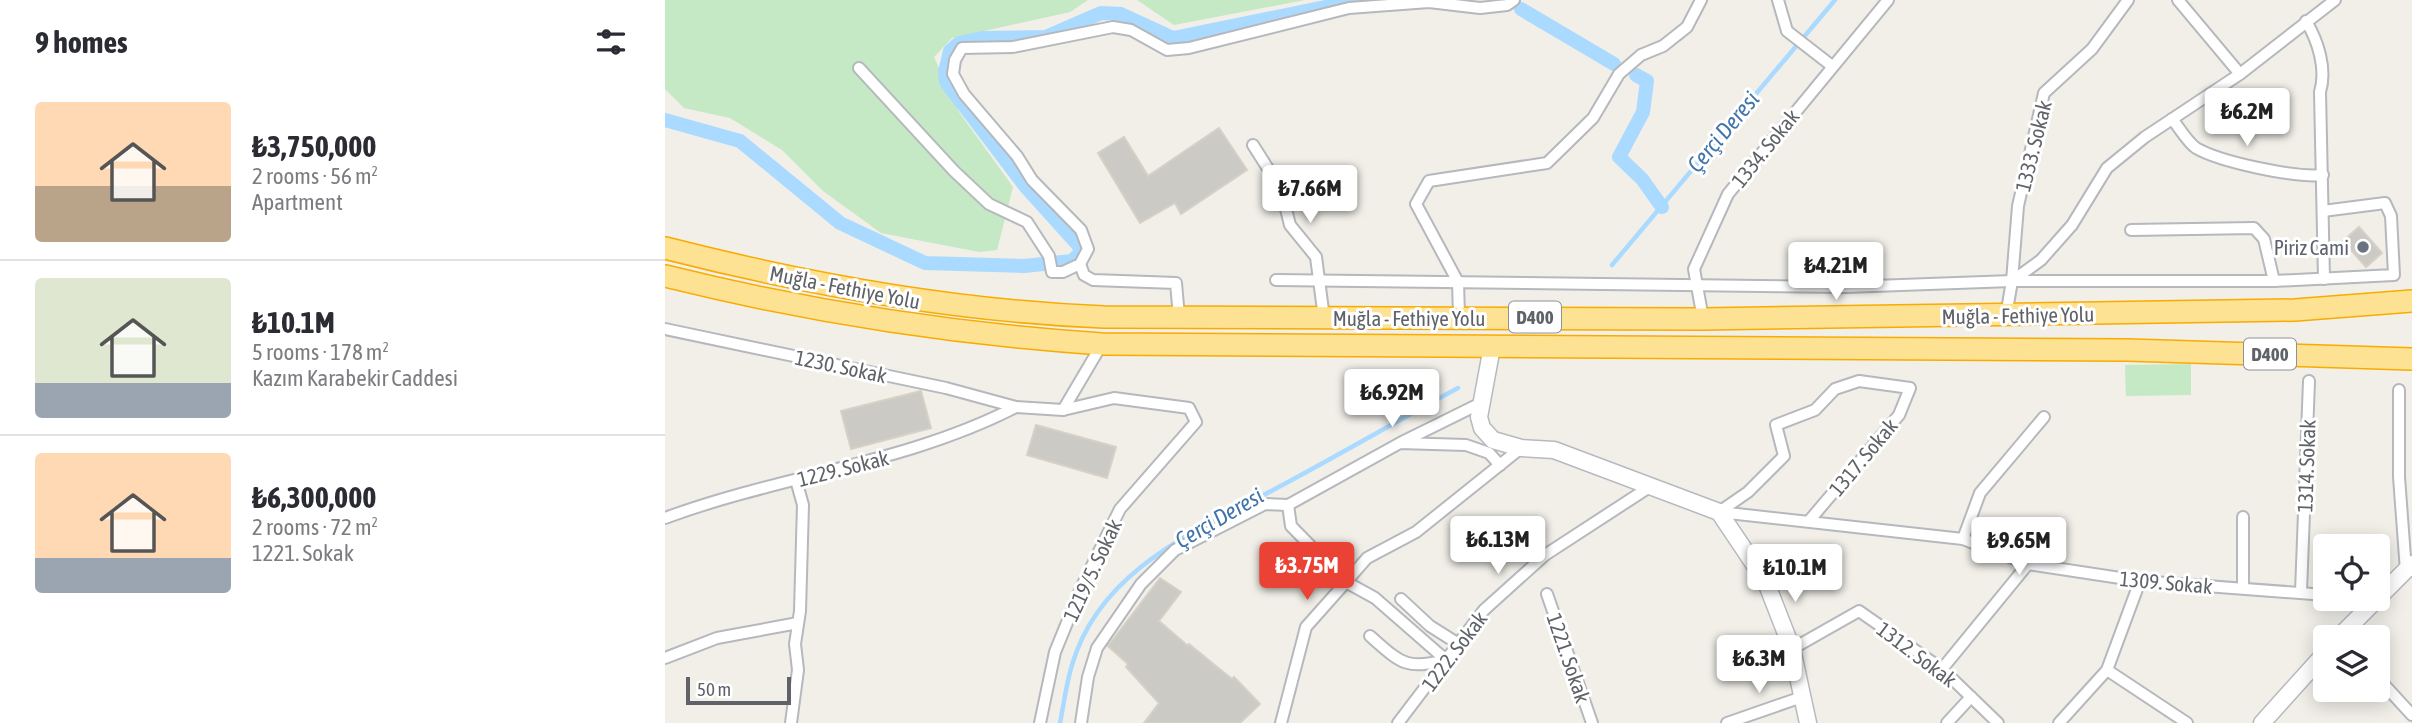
<!DOCTYPE html>
<meta charset="utf-8">
<style>
body{margin:0;font-family:"Asap Condensed",sans-serif;background:#f2f2f3;color:#2b2b33;height:100vh;display:flex;flex-direction:column;font-size:26px;white-space:nowrap}
*{box-sizing:border-box;margin:0}
p{font-size:23px;color:#7c7c81}
.icon{flex:none;width:38px;height:38px;fill:none;stroke:currentColor;stroke-width:2;stroke-linecap:round;stroke-linejoin:round}
.map{position:relative;flex:1;overflow:hidden}
.details{display:flex;flex-direction:column;background:#fff;width:665px}
.details>*{flex:none}
.controls{position:absolute;left:1648px;top:534px;display:grid;gap:14px}
.controls a{display:grid;place-items:center;width:77px;height:77px;border-radius:7px;background:#fff;box-shadow:0 4px 18px #0003;font-size:35px}
.scale{position:absolute;left:21px;bottom:18px;width:105px;box-sizing:border-box;padding-left:7px;border:4px solid #5f6368;border-top:0;font-size:19px;line-height:24px;white-space:nowrap;color:#5f6368;-webkit-text-stroke:5px #fff;paint-order:stroke}
.price{position:absolute;translate:-50% -60px;padding:0 16px;border-radius:7px;background:#fff;color:#222;font-size:23px;line-height:46px;filter:drop-shadow(0 2px 4px #0008)}
.price::after{content:'';position:absolute;left:50%;top:42px;width:21px;height:16px;margin-left:-10px;background:inherit;clip-path:polygon(0 0,100% 0,50% 100%)}
.price.current{background:#ea4335;color:#fff}
ul{padding:0;list-style:none}
li{display:flex;align-items:center;gap:21px;height:175px;padding:0 35px}
li+li{border-top:2px solid #e1e1e2}
li span{display:grid;place-items:center;flex:none;width:196px;height:140px;border-radius:7px;color:#555}
li>.icon{margin-inline-start:auto}
span .icon{width:84px;height:84px;fill:#fffc;stroke-width:1}
li b{font-size:30px}
h2{display:flex;justify-content:space-between;align-items:center;height:84px;padding:0 35px;font-size:30px}
main{display:flex;flex:1;min-height:0}
.map>svg:first-child{display:block}
.green{fill:#c5e8c5}
.lines{fill:none;stroke-linecap:round;stroke-linejoin:round}
.stream{stroke:#aadaff;stroke-width:4.5}
.canal{stroke:#aadaff;stroke-width:14}
.building{fill:#cccac5;stroke:#d6d1c6;stroke-width:2}
.street-casing{stroke:#b5b8bc;stroke-width:14}
.secondary-casing{stroke:#b6babf;stroke-width:19}
.highway-casing{stroke:#f9ab00;stroke-width:24}
.street{stroke:#fff;stroke-width:10}
.secondary{stroke:#fff;stroke-width:16}
.highway{stroke:#fde293;stroke-width:21}
.worship-dot{fill:#6b7280;stroke:#fff;stroke-width:2.5}
.labels{text-anchor:middle;dominant-baseline:central;stroke-width:6;stroke-linejoin:round;paint-order:stroke}
.shield{fill:#fff;stroke:#8f9295;stroke-width:2}
.shield-label{font-size:19px;font-weight:bold;fill:#5f6368}
.street-label{font-size:21px;fill:#5f6368;stroke:#fff}
.worship-label{font-size:21px;fill:#5b616d;stroke:#fff;text-anchor:end}
.water-label{font-size:23px;font-style:italic;fill:#4174aa;stroke:#fff}
</style>
<main>
<section class="details">
<h2>9 homes<svg class="icon" aria-label="filters" viewBox="0 0 24 24"><path d="M4 7h16M4 17h16"/><circle cx="9" cy="7" r="2"/><circle cx="15" cy="17" r="2"/></svg></h2>
<ul>
<li><span style="background:linear-gradient(#ffd9b3 60%,#b9a48a 0)"><svg class="icon" aria-label="home" viewBox="0 0 24 24"><path d="M3 11l9-7 9 7M6 9v11h12V9"/></svg></span><div><b>₺3,750,000</b><p>2 rooms · 56 m²</p><p>Apartment</p></div></li>
<li><span style="background:linear-gradient(#dfe7d0 75%,#9aa5b1 0)"><svg class="icon" aria-label="home" viewBox="0 0 24 24"><path d="M3 11l9-7 9 7M6 9v11h12V9"/></svg></span><div><b>₺10.1M</b><p>5 rooms · 178 m²</p><p>Kazım Karabekir Caddesi</p></div></li>
<li><span style="background:linear-gradient(#ffd9b3 75%,#9aa5b1 0)"><svg class="icon" aria-label="home" viewBox="0 0 24 24"><path d="M3 11l9-7 9 7M6 9v11h12V9"/></svg></span><div><b>₺6,300,000</b><p>2 rooms · 72 m²</p><p>1221. Sokak</p></div></li>
</ul>
</section>
<div class="map">
<svg width="1747" height="723" viewBox="0 0 1747 723">
<rect width="100%" height="100%" fill="#f1efe8"/>
<g class="green">
<path d="M 0,0 L 423,0 L 405,12 L 287,38 L 269,57 L 294,112 L 348,187 L 332,250 L 314,252 L 216,233 L 158,191 L 117,150 L 65,118 L 19,108 L 0,89 Z"/>
<path d="M 472,0 L 640,0 L 509,25 Z"/>
<path d="M 1526,364 L 1526,395 L 1461,396 L 1460,365 Z"/>
</g>
<g class="lines">
<g class="stream">
<path d="M 947,265 L 1170,0"/>
<path d="M 395,723 C 399,704 401,684 407,665 C 435,569 531,531 610,489 C 672,456 732,421 793,388"/>
</g>
<g class="canal">
<path d="M 856,9 L 949,64"/>
<path d="M 971,75 L 982,81 L 978,112 L 954,157 L 977,179 L 997,207"/>
<path d="M 0,120 L 75,141 L 175,223 L 260,263 L 359,266 L 407,261 L 416,252 L 415,247 L 360,186 L 281,82 L 280,72 L 285,51 L 294,43 L 317,38 L 381,37 L 436,13 L 456,14 L 508,38 L 695,0"/>
</g>
</g>
<g class="building">
<path d="M 554,128 L 582,170 L 516,214 L 510,203 L 475,223 L 433,153 L 459,137 L 483,176 Z"/>
<path d="M 1694,227 L 1717,253 L 1701,267 L 1678,241 Z"/>
<path d="M 256,391 L 266,428 L 186,449 L 176,411 Z"/>
<path d="M 371,425 L 451,447 L 442,478 L 362,455 Z"/>
<path d="M 495,578 L 516,592 L 494,621 L 523,646 L 524,644 L 567,679 L 569,677 L 595,704 L 575,723 L 479,723 L 494,703 L 461,667 L 463,664 L 443,646 Z"/>
</g>
<g class="lines">
<g class="street-casing">
<g id="street">
<path d="M 1113,0 L 1122,31 L 1167,66"/>
<path d="M 1513,0 L 1575,74"/>
<path d="M 1641,21 C 1653,41 1662,69 1655,92 L 1659,279"/>
<path d="M 194,68 L 289,171 L 324,204 L 362,222 L 384,256 L 387,272 L 398,272 L 415,264 L 423,249 L 416,230 L 367,180 L 352,156 L 299,94 L 288,74 L 290,60 L 297,48 L 348,47 L 448,27 L 466,30 L 502,50 L 524,48 L 684,8 L 764,2 L 815,8 L 842,5 L 849,0"/>
<path d="M 1507,119 C 1514,127 1522,142 1531,148 C 1555,162 1630,178 1658,175"/>
<path d="M 588,145 L 616,189 L 625,225 L 651,257 L 659,318"/>
<path d="M 1466,230 L 1589,228 L 1599,239 L 1609,281"/>
<path d="M 415,264 L 419,275 L 428,280 L 511,283 L 514,317"/>
<path d="M 611,280 L 1181,287 L 1347,281 L 1609,281 L 1729,275 L 1726,216 L 1720,203 L 1658,211"/>
<path d="M 1347,281 L 1353,206 L 1379,93 L 1427,49 L 1463,0"/>
<path d="M 794,316 L 793,282 L 751,204 L 764,181 L 882,163 L 928,118 L 954,74 L 976,55 L 998,46 L 1022,27 L 1036,0"/>
<path d="M 1341,316 L 1347,281 L 1376,260 L 1407,225 L 1442,168 L 1480,137 L 1575,74 L 1670,0"/>
<path d="M 1038,319 L 1029,269 L 1063,194 L 1223,0"/>
<path d="M 0,329 L 281,388 L 351,407 L 398,410 L 449,398 L 524,408 L 531,422 L 455,509 L 417,586 L 390,652 L 375,723"/>
<path d="M 1734,390 L 1734,477 L 1741,571"/>
<path d="M 398,410 L 437,344"/>
<path d="M 737,442 L 816,403"/>
<path d="M 1054,512 L 1298,539 L 1363,564 L 1475,581 L 1661,595"/>
<path d="M 1054,512 L 1083,492 L 1119,456 L 1111,425 L 1150,410 L 1170,389 L 1194,381 L 1245,388 L 1234,415 L 1144,521"/>
<path d="M 1578,517 L 1578,588"/>
<path d="M 0,518 C 116,475 240,464 351,407"/>
<path d="M 1298,539 L 1315,493 L 1379,417"/>
<path d="M 1636,592 L 1644,381"/>
<path d="M 882,594 L 927,723"/>
<path d="M 736,599 L 765,626 L 792,643"/>
<path d="M 705,636 C 736,663 740,670 781,660"/>
<path d="M 1127,649 L 1194,611 L 1277,669 L 1333,723"/>
<path d="M 0,658 L 52,638 L 133,623"/>
<path d="M 781,660 L 710,598 L 681,582 L 702,558 L 751,532 L 856,448"/>
<path d="M 1277,669 L 1363,564"/>
<path d="M 1442,670 L 1522,723"/>
<path d="M 1713,678 L 1747,715"/>
<path d="M 126,723 L 133,670 L 130,644 L 135,611 L 138,505 L 131,480"/>
<path d="M 416,723 L 423,677 L 432,648 L 476,584 L 510,550 L 600,504 L 623,505 L 735,443 L 801,445 L 824,453 L 835,465"/>
<path d="M 616,723 L 641,627 L 681,582 L 626,526 L 623,505"/>
<path d="M 733,723 L 819,610 L 880,555 L 986,486"/>
<path d="M 1062,723 L 1137,697"/>
<path d="M 1282,723 L 1306,697"/>
<path d="M 1394,723 L 1442,670 L 1475,581"/>
</g>
</g>
<g class="secondary-casing">
<g id="secondary">
<path d="M 827,347 L 814,417 L 817,428 L 828,440 L 856,448 L 889,450 L 1054,512 L 1101,582 L 1127,649 L 1143,723"/>
<path d="M 1674,637 L 1747,564"/>
<path d="M 1597,723 L 1661,652"/>
</g>
</g>
<g class="highway-casing">
<g id="highway">
<path d="M 0,248 C 145,285 290,311 439,317 L 1038,319 L 1630,310 L 1747,301"/>
<path d="M 0,276 C 145,312 288,334 437,344 L 1463,350 L 1747,359"/>
</g>
</g>
<use href="#street" class="street"/>
<use href="#secondary" class="secondary"/>
<use href="#highway" class="highway"/>
</g>
<circle class="worship-dot" cx="1698" cy="247" r="7"/>
<g class="labels">
<g class="shield">
<rect x="844" y="301.5" width="52" height="31" rx="5"/>
<rect x="1579" y="338.5" width="52" height="31" rx="5"/>
</g>
<g class="shield-label">
<text x="870" y="317">D400</text>
<text x="1605" y="354">D400</text>
</g>
<g class="street-label">
<text transform="translate(1368 146) rotate(-76)">1333. Sokak</text>
<text transform="translate(1100 148) rotate(-51)">1334. Sokak</text>
<text transform="translate(180 287) rotate(11)">Muğla - Fethiye Yolu</text>
<text transform="translate(1353 315) rotate(-1)">Muğla - Fethiye Yolu</text>
<text x="744" y="318">Muğla - Fethiye Yolu</text>
<text transform="translate(176 366) rotate(12)">1230. Sokak</text>
<text transform="translate(1198 457) rotate(-50)">1317. Sokak</text>
<text transform="translate(1641 466) rotate(-88)">1314. Sokak</text>
<text transform="translate(178 468) rotate(-14)">1229. Sokak</text>
<text transform="translate(427 570) rotate(-65)">1219/5. Sokak</text>
<text transform="translate(1501 582) rotate(5)">1309. Sokak</text>
<text transform="translate(789 651) rotate(-53)">1222. Sokak</text>
<text transform="translate(1252 654) rotate(37)">1312. Sokak</text>
<text transform="translate(904 658) rotate(71)">1221. Sokak</text>
</g>
<g class="worship-label">
<text x="1684" y="247">Piriz Cami</text>
</g>
<g class="water-label">
<text transform="translate(1058 132) rotate(-50)">Çerçi Deresi</text>
<text transform="translate(554 518) rotate(-30)">Çerçi Deresi</text>
</g>
</g>
</svg>
<div class="controls">
<a><svg class="icon" aria-label="locate" viewBox="0 0 24 24"><circle cx="12" cy="12" r="6"/><path d="M12 2v4M12 18v4M2 12h4M18 12h4"/></svg></a>
<a><svg class="icon" aria-label="layers" viewBox="0 0 24 24"><path d="M12 4l9 5-9 5-9-5zM3 14l9 5 9-5"/></svg></a>
</div>
<div class="scale">50 m</div>
<b class="price" style="left:1582px;top:148px">₺6.2M</b>
<b class="price" style="left:645px;top:225px">₺7.66M</b>
<b class="price" style="left:1171px;top:302px">₺4.21M</b>
<b class="price" style="left:727px;top:429px">₺6.92M</b>
<b class="price" style="left:833px;top:576px">₺6.13M</b>
<b class="price" style="left:1354px;top:577px">₺9.65M</b>
<b class="price current" style="left:642px;top:602px">₺3.75M</b>
<b class="price" style="left:1130px;top:604px">₺10.1M</b>
<b class="price" style="left:1094px;top:695px">₺6.3M</b>
</div>
</main>
